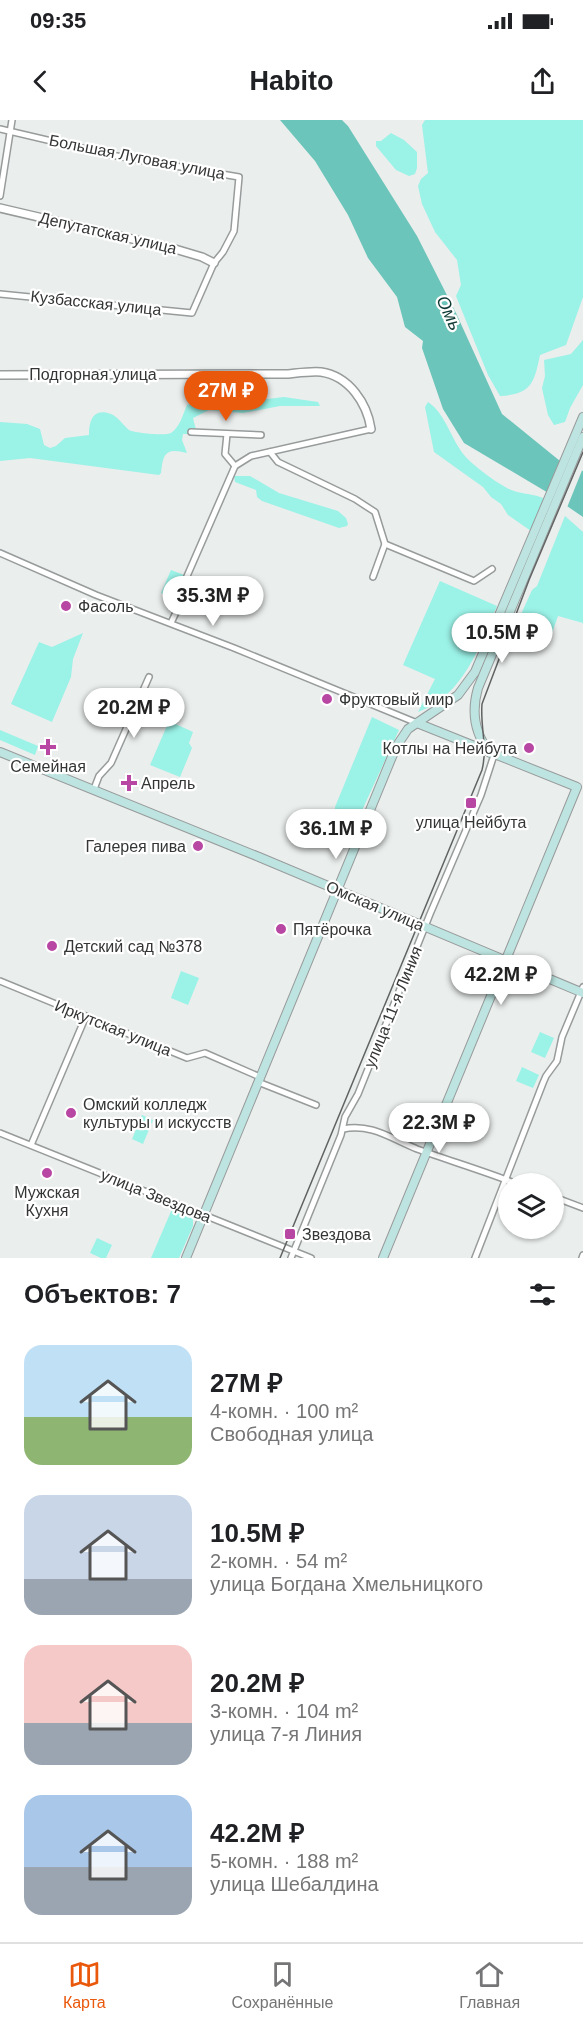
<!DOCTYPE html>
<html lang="ru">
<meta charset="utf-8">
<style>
body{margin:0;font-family:Helvetica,sans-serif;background:#f6f6f6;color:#202124;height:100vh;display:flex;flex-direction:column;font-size:22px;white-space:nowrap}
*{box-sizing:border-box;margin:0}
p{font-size:20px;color:#757577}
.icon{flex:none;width:33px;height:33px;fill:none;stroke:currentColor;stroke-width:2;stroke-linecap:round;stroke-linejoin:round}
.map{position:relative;height:1138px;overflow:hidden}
.sheet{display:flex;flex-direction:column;background:#fff;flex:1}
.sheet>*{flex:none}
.tools{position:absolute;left:498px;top:1053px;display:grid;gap:12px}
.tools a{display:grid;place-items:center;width:66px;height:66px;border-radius:50%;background:#fff;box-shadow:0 2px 4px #0004;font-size:30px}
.price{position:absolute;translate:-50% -51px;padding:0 14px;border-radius:21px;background:#fff;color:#222;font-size:20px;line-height:39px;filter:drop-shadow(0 2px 3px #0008)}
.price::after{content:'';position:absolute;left:50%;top:36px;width:18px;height:14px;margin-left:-9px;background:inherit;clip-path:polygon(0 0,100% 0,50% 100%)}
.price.active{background:#ea580c;color:#fff}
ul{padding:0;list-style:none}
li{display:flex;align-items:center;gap:18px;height:150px;padding:0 24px}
li span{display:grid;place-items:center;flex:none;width:168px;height:120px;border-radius:18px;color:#555}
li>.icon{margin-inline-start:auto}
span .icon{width:72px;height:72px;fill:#fffc;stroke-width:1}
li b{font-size:26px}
h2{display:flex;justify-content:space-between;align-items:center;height:72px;padding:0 24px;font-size:26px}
.status{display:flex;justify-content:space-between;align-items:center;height:42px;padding:0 30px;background:#fff;direction:ltr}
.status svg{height:16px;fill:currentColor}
header{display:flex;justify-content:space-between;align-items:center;height:78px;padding:0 24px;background:#fff;font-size:27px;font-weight:600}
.tab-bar{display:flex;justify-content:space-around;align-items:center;height:84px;border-top:2px solid #e0e0e0;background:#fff;font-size:16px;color:#757577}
.tab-bar a{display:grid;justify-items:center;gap:3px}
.tab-bar .active{color:#ea580c}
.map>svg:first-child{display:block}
.green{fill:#9bf2e7}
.water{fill:#6cc5ba}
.pier{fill:#eaeeed}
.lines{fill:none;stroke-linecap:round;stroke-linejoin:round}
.minor-casing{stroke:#989b9b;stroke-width:8}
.tertiary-casing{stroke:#989b9b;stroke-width:10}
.secondary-casing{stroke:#989b9b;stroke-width:10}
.minor{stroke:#fff;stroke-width:5}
.tertiary{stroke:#fff;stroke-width:7}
.secondary{stroke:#bde4e0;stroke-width:8}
.tram{stroke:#616363;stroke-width:1.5}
.poi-dot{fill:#b847a3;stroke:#fff;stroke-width:2}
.labels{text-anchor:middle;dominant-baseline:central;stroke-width:4.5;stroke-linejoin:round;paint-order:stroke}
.street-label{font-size:16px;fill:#343636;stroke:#fff}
.poi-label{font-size:16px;fill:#343636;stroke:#fff;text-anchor:start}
.water-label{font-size:18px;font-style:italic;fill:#0f3a36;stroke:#fff}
</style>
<div class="status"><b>09:35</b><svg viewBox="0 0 49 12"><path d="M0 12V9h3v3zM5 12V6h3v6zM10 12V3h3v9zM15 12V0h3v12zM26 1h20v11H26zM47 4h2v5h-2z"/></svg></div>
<header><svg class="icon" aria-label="back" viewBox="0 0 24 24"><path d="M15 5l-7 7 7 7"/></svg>Habito<svg class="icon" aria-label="share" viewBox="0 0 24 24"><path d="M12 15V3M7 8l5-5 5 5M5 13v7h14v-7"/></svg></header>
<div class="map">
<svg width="583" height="1138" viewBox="0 0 583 1138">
<rect width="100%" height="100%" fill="#eaeeed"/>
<g class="green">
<path d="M 425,0 L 583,0 L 583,177 L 566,225 L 540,235 C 534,264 531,274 500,276 L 488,255 L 456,176 L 461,165 L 457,140 L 435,112 L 422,84 L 418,66 L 421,59 L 428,53 L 422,5 Z"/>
<path d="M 391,13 L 404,20 L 417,32 L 417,48 L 415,54 L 409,56 L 396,50 L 376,26 L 376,21 L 381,21 Z"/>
<path d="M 583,220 L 583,265 L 570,288 L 565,302 L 554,305 L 548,295 L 542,268 L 545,256 L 544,240 L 571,234 Z"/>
<path d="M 284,277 L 318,282 L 320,286 L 280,286 L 243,293 L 209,290 L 193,298 L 196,310 L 193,314 L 183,314 L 182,320 L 187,333 C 165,327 163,334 161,353 L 159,355 L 30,338 L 0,341 L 0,302 L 27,304 L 40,309 L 44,325 L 50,328 L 56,326 L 65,318 L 89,315 C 89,301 93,287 111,294 C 118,297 123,305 129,310 C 134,313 166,316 171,313 C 180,307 183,294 187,285 L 206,280 L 240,282 Z"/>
<path d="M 428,282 C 446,294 451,320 465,336 C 472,345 503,368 514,371 C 526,375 532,373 545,379 L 531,411 L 508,395 L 501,384 L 491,377 L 483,367 L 434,332 L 425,287 Z"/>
<path d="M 234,356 L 250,356 L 279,373 L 338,391 L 346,398 L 348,404 L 347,406 L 339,408 L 262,381 L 257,377 L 256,370 L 235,362 Z"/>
<path d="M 565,396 L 583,412 L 583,503 L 558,496 L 551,516 L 538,513 L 520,517 L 518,501 L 532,470 L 537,466 Z"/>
<path d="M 171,450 L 184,455 L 174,479 L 161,473 Z"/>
<path d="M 440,461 L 497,486 C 479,527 464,575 418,592 L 435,559 L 403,545 Z"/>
<path d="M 83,513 L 73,539 L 71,557 L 52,602 L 11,584 L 39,522 L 52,527 Z"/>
<path d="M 372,597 L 399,610 L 359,697 C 352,705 347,708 338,703 L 335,695 L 335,687 Z"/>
<path d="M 169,601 L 193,612 L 189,623 L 192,628 L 180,657 L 150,645 Z"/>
<path d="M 0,610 L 38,626 L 35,635 L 0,620 Z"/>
<path d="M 181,851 L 199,858 L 188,885 L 171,878 Z"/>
<path d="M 540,912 L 554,918 L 545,938 L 531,932 Z"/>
<path d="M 522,947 L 539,955 L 533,968 L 516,961 Z"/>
<path d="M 142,995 L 153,1000 L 143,1024 L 132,1019 Z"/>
<path d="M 172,1089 L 190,1096 L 193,1099 L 193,1106 L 179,1138 L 151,1138 Z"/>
<path d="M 97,1118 L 112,1125 L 106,1138 L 101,1138 L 90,1133 Z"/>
</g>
<path class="water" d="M 280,0 L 342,0 L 348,6 L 417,116 L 456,193 L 502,294 L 560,341 L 583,351 L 583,397 L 545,371 L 464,323 L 443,289 L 422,228 L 423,221 L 405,207 L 397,177 L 368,138 L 348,95 L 315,41 Z"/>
<path class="pier" d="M 562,339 L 583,348 L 566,390 L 546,376 Z"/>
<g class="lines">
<g class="minor-casing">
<g id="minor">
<path d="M 0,9 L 111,35 L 239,57 L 234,111 L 223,132 L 214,143 L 192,193 L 0,174"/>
<path d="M 0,76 L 12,0"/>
<path d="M 191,312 L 261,315"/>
<path d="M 227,314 L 225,334 L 235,346"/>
<path d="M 270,332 L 278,342 L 355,379 L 375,392 L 385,424 L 373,457"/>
<path d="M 385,424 L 474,461 L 492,449"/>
<path d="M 0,433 L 96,475 L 234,528 L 417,603"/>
<path d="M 171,503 L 178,488 L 174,486 L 235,346 L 251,336 L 371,309"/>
<path d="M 94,669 L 99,656 L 111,643 L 149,557"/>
<path d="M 0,861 L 187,938 L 205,933 L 260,957"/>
<path d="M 258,962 L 316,985"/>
<path d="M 343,1009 C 371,1003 392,1019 417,1029 C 450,1041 484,1051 517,1064"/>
<path d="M 0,1013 L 311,1138"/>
<path d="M 31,1025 L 86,896"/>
<path d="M 554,1077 L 583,1088"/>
<path d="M 291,1138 L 341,1015 L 345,997 L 358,974 L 430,794 L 481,675 L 494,635"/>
<path d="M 475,1138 L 543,963 L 546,956 L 557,941 L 562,917 L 583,867"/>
<path d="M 582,1138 L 583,1135"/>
</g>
</g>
<g class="tertiary-casing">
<g id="tertiary">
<path d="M 0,88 L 175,129 L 202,137 L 214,143"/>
<path d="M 0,255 L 288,254 C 298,253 311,251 321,252 C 349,256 367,283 371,309"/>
</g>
</g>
<g class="secondary-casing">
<g id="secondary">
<path d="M 0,632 L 259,737 L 583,873"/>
<path d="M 490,633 C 474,613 471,592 478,568 L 583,317"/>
<path d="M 186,1138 L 396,627 L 408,609 L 458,575 L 475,552 L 583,297"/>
<path d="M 383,1138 L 577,667 L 417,603"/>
</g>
</g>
<use href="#minor" class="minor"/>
<use href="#tertiary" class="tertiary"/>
<use href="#secondary" class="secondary"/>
<path class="tram" d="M 280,1138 L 482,650 C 488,626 480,608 482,584 L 529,460 L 583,332"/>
</g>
<g class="poi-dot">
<circle cx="66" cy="486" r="6"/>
<circle cx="327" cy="579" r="6"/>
<path d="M45 618h6v6h6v6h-6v6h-6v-6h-6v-6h6z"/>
<circle cx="529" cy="628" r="6"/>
<path d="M126 654h6v6h6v6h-6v6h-6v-6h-6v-6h6z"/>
<rect x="465" y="677" width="12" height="12" rx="3"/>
<circle cx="198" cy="726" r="6"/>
<circle cx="281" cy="809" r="6"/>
<circle cx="52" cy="826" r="6"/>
<circle cx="71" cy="993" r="6"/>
<circle cx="47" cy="1053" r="6"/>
<rect x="284" y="1108" width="12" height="12" rx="3"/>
</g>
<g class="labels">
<g class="street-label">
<text transform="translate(137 37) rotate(11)">Большая Луговая улица</text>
<text transform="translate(108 113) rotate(13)">Депутатская улица</text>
<text transform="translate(96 183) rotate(6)">Кузбасская улица</text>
<text x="93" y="254">Подгорная улица</text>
<text transform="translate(375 786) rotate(23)">Омская улица</text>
<text transform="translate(393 887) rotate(-68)">улица 11-я Линия</text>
<text transform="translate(113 908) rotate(22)">Иркутская улица</text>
<text transform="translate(156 1076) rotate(22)">улица Звездова</text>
</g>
<g class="poi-label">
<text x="78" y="486">Фасоль</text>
<text x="339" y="579">Фруктовый мир</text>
<text x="517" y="628" text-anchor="end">Котлы на Нейбута</text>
<text x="48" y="646" text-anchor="middle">Семейная</text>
<text x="141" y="663">Апрель</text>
<text x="471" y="702" text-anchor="middle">улица Нейбута</text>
<text x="186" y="726" text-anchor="end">Галерея пива</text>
<text x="293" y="809">Пятёрочка</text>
<text x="64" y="826">Детский сад №378</text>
<text x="83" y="984">Омский колледж<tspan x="83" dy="18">культуры и искусств</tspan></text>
<text x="47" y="1072" text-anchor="middle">Мужская<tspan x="47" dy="18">Кухня</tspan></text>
<text x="302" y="1114">Звездова</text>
</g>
<g class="water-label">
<text transform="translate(449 193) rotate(65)">Омь</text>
</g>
</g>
</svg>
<div class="tools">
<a><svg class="icon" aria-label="layers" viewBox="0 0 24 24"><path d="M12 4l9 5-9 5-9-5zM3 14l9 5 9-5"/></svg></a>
</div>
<b class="price active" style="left:226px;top:302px">27M ₽</b>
<b class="price" style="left:213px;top:507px">35.3M ₽</b>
<b class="price" style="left:502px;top:544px">10.5M ₽</b>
<b class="price" style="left:134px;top:619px">20.2M ₽</b>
<b class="price" style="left:336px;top:740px">36.1M ₽</b>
<b class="price" style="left:501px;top:886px">42.2M ₽</b>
<b class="price" style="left:439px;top:1034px">22.3M ₽</b>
</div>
<section class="sheet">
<h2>Объектов: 7<svg class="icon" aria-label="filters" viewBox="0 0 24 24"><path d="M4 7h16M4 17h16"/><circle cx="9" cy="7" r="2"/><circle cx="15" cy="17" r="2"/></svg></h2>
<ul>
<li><span style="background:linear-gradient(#bfe0f5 60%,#8fb573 0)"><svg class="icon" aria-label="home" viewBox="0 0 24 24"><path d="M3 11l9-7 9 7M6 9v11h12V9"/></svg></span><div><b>27M ₽</b><p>4-комн. · 100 m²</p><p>Свободная улица</p></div></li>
<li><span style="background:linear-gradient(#c9d6e8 70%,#9aa5b1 0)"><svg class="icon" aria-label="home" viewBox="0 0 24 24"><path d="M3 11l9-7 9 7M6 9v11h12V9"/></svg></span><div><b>10.5M ₽</b><p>2-комн. · 54 m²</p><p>улица Богдана Хмельницкого</p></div></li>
<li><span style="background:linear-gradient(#f6c9c9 65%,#9aa5b1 0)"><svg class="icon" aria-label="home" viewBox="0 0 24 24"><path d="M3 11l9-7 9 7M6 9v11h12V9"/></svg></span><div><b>20.2M ₽</b><p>3-комн. · 104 m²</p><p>улица 7-я Линия</p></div></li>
<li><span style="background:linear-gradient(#a9c7e8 60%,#9aa5b1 0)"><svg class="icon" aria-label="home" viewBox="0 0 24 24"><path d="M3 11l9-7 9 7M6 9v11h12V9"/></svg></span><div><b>42.2M ₽</b><p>5-комн. · 188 m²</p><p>улица Шебалдина</p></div></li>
</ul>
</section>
<nav class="tab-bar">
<a class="active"><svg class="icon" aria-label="map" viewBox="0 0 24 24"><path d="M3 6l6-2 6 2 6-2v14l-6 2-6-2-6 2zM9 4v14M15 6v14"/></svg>Карта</a>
<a><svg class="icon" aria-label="saved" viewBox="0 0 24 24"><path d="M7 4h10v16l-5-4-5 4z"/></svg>Сохранённые</a>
<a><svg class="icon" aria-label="home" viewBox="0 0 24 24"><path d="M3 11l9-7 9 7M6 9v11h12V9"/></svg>Главная</a>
</nav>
